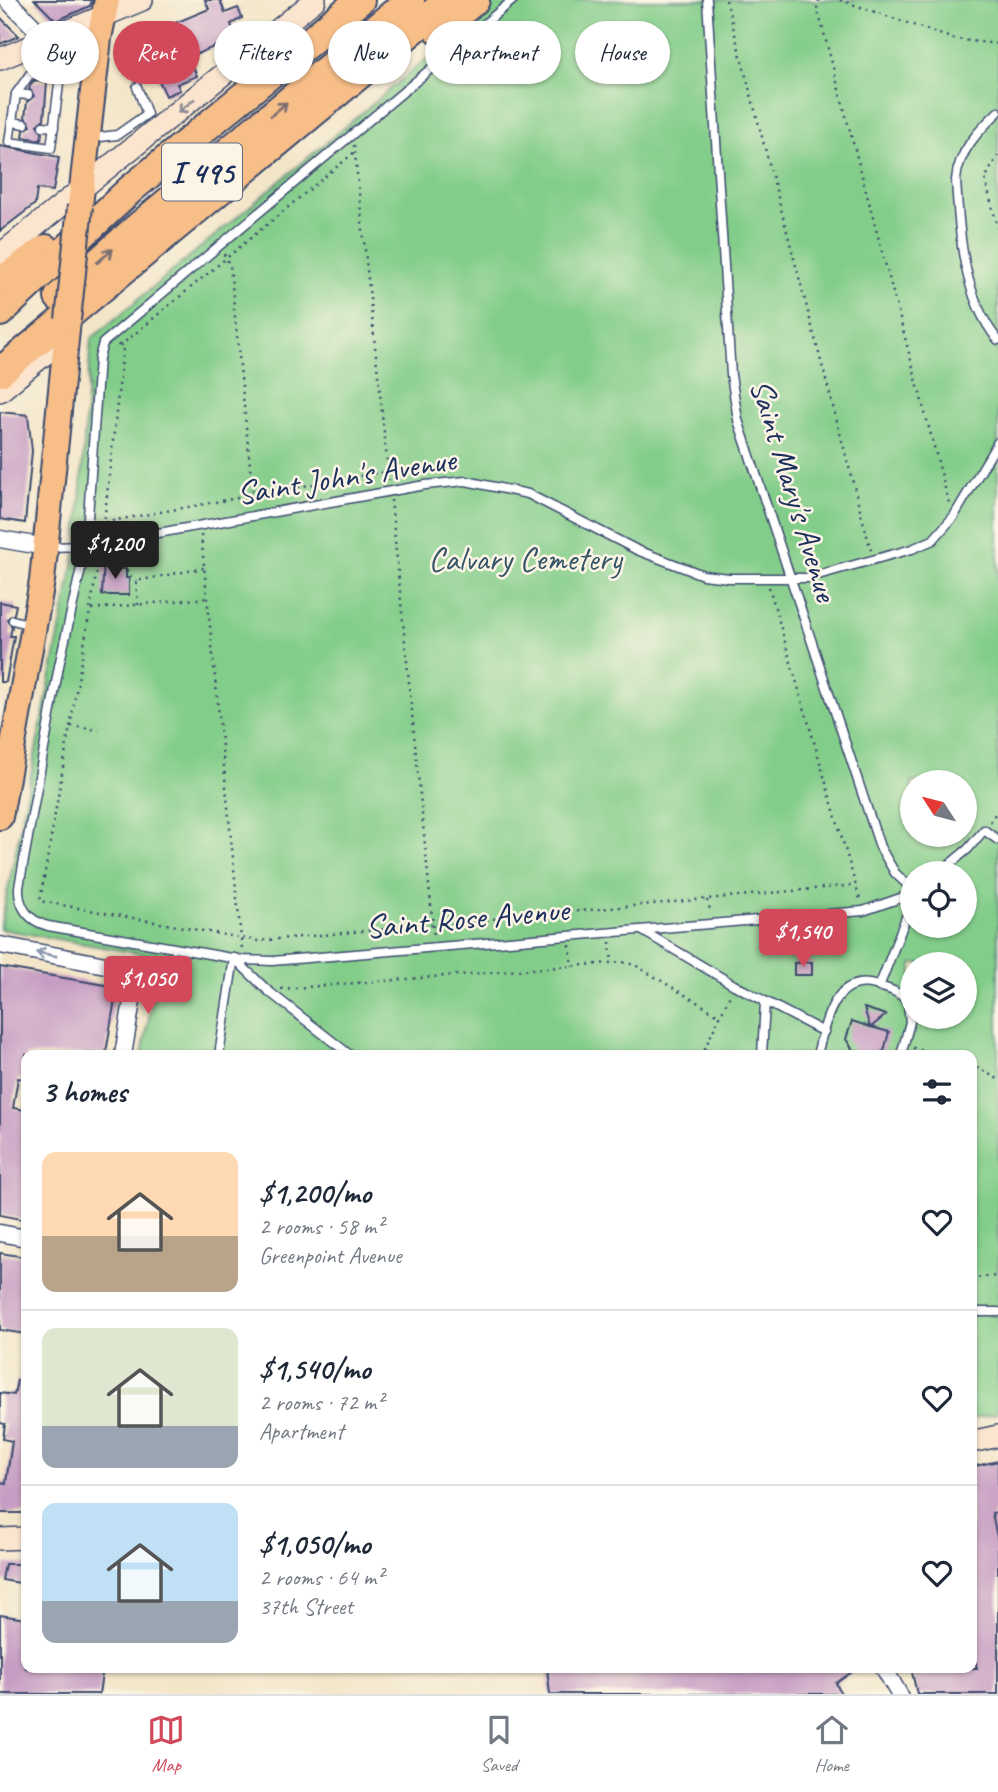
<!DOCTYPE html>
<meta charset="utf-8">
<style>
body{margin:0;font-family:Caveat,sans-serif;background:#f6f6f7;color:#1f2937;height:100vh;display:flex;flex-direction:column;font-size:26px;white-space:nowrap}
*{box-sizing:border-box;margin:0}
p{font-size:23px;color:#747a83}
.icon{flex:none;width:38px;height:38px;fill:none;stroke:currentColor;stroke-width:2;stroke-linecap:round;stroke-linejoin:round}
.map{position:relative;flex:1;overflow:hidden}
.side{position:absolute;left:21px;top:1050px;width:956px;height:623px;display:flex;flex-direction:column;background:#fff;border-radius:14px;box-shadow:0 2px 5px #0004}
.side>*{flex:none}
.hud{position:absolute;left:21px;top:21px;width:957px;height:63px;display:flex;gap:14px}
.needle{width:46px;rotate:306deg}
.fabs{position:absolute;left:900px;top:770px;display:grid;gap:14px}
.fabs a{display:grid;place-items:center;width:77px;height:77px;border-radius:50%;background:#fff;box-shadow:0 2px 5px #0004;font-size:35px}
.price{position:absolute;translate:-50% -60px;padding:0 16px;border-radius:7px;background:#d1495b;color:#fff;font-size:23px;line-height:46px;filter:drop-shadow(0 2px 4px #0008)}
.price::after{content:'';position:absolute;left:50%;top:42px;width:21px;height:16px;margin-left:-10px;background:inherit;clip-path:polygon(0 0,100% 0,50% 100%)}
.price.on{background:#222;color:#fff}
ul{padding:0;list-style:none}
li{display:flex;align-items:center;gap:21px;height:175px;padding:0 21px}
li+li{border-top:2px solid #e0e1e3}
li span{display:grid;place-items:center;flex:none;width:196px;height:140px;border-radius:14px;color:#555}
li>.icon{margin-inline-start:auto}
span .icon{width:84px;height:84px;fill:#fffc;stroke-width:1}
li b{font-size:30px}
h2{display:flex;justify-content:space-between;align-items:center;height:84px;padding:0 21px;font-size:30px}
.tag{padding:0 24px;border-radius:32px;background:#fff;box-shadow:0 2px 5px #0004;font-size:24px;line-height:63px}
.tag.on{background:#d1495b;color:#fff}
.menu{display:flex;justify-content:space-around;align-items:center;height:98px;border-top:2px solid #e0e1e3;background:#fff;font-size:19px;color:#747a83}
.menu a{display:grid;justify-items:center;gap:4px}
.menu .on{color:#d1495b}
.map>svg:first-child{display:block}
.green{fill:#83cd8a;stroke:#4f7e74;stroke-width:2;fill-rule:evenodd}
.building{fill:#c69dc3}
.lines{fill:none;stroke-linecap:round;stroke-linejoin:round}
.lane-casing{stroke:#3b4a6e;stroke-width:11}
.street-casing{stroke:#3b4a6e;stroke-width:19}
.secondary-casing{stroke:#3b4a6e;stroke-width:24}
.primary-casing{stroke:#3b4a6e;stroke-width:28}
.highway-casing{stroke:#3b4a6e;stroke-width:32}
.path{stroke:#3b4a6e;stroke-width:2.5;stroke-dasharray:2 5;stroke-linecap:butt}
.lane{stroke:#fff;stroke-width:8}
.street{stroke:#fff;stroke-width:16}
.secondary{stroke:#fce5cf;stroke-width:21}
.primary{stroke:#f7be88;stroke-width:24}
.highway{stroke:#f7be88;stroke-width:28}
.primary-bridge-casing{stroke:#3b4a6e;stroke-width:28;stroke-linecap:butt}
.primary-bridge{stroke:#f7be88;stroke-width:24}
.oneway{stroke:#8c8a96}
.oneway2{stroke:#7e6f71}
.oneway3{stroke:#8d97ae}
.labels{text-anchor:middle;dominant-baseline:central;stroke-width:5;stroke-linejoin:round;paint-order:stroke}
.shield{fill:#fcf5e5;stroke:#5e6a86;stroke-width:2}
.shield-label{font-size:32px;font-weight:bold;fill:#1b2f5e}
.street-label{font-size:33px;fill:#1b2f5e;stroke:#fcf5e5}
.park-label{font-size:33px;fill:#355669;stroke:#fcf5e5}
</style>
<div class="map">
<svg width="998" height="1694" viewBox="0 0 998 1694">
<rect width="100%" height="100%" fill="#fcf5e5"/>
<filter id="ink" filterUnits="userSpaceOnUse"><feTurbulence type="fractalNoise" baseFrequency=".0143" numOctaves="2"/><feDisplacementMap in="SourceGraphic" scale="14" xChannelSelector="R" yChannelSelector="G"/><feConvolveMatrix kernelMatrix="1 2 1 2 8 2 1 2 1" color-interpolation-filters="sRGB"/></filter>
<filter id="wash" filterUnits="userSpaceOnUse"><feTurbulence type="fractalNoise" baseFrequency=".00686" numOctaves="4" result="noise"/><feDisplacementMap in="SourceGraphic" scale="28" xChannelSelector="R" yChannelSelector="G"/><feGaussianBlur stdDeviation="1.57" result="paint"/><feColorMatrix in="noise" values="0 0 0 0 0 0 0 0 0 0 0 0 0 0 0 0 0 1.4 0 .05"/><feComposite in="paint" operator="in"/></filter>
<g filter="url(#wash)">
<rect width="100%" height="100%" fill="#f3e5c8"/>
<path class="green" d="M 497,0 L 998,0 L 998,1413 L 971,1419 L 971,1055 L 142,1055 L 160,957 L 0,929 L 77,546 L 91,339 ZM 912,782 L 964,782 L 964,835 L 912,835 ZM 912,873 L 964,873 L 964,926 L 912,926 ZM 912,964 L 964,964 L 964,1017 L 912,1017 Z"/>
<g id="blocks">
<g class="building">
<path d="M 35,0 L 92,0 L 90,6 L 56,21 Z"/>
<path d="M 205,0 L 220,0 L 225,13 L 238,8 L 242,18 L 231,24 L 236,38 L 189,57 L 197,76 L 177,84 L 180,90 L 166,96 L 157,76 L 167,72 L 151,33 L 209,9 Z"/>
<path d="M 0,17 L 19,36 L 0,44 Z"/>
<path d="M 33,81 L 47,82 L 44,119 L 37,125 L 42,132 L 41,140 L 23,137 L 24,130 L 31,126 L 25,117 L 27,102 L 34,96 L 29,88 Z"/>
<path d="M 0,146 L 59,157 L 53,191 L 37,189 L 35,204 L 0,231 Z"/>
<path d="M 0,412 L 28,415 L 32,451 L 25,523 L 0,519 Z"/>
<path d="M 104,559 L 112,568 L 126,569 L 126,578 L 129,578 L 129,595 L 102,595 Z"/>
<path d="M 0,602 L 16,605 L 14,614 L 7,619 L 12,627 L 10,636 L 14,636 L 6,682 L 0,682 Z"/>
<path d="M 807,962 L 812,962 L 812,975 L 794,975 L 794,963 Z"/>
<path d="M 0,967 L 117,987 L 106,1053 L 26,1055 L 26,1079 L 18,1078 L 13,1108 L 26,1110 L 26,1220 L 0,1215 Z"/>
<path d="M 864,1008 L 886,1015 L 871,1027 L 889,1032 L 884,1051 L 876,1055 L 856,1055 L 846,1039 L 852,1021 L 870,1027 Z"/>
<path d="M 0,1253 L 26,1257 L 26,1334 L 0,1330 Z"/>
<path d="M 17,1380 L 26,1382 L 26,1502 L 24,1513 L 0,1513 L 0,1482 L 6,1483 L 12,1441 L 3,1439 L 5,1424 L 0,1423 L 0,1393 L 14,1395 Z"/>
<path d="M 998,1461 L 998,1512 L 992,1513 L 998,1542 L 998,1694 L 917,1694 L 911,1668 L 977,1668 L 971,1644 L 971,1467 Z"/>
<path d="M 5,1564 L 26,1564 L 26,1584 L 2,1580 Z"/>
<path d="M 0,1615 L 26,1619 L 26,1668 L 103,1668 L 99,1694 L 0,1694 Z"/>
<path d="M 547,1668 L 858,1668 L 836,1683 L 841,1694 L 550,1694 Z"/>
</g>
</g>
</g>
<g filter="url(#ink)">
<use href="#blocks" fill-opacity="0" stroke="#3b4a6e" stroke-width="2"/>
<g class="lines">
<g class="lane-casing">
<g id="lane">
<path d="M 513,0 L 103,343 L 99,358 L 86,546 L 59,666 L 19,887 C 18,907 29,921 48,926 L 243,960 L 272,961 L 863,911 L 912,894"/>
<path d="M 707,0 L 731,375 L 738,420 L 880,847 L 895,873 L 912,889"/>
<path d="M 47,40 L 60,76"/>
<path d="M 30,74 L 60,76 L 51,148 L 9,142 L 16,94 Z"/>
<path d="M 16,94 L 28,95"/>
<path d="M 998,112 C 979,130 958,152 956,180 C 959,232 963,298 998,340"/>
<path d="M 12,122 L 25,124"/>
<path d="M 43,126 L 54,127"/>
<path d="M 92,138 L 117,135 L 147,114 L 137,87"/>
<path d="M 49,547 L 86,546 L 425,485 L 466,481 L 528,494 L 637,550 L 703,575 L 729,578 L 807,578 L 912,549 L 933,540 L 954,516 L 998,442"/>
<path d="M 13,620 L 30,625"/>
<path d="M 939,873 L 968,849 L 984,830 L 998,840"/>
<path d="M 643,931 L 734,985 L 824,1032"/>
<path d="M 234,958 L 267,990 L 350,1055"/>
<path d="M 879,987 L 912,902"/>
<path d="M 219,1055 L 234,958"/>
<path d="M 762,1055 L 765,1002"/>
<path d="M 817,1055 C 825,1025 833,974 875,985 C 888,989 900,991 908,1003 L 910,1022 L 901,1055"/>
<path d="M 971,1312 L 998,1312"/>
</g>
</g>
<g class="street-casing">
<g id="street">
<path d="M 7,0 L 47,40"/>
<path d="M 0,539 L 46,547"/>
<path d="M 0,945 L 137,971 L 123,1055"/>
<path d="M 0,1233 L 26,1238"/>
<path d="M 884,1668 L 899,1694"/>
</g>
</g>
<g class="secondary-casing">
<g id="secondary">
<path d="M 0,59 L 142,0"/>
<path d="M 0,255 L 315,0"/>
<path d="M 0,391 L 67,336"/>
<path d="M 971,1442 L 998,1436"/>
<path d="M 0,1539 L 26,1538"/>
</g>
</g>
<g class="primary-casing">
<g id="primary">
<path d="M 80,206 L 99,38 L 107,0"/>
<path d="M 0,817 L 42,581 L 68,320"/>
</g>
</g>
<g class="highway-casing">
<g id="highway">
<path d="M 439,30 L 475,0"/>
<path d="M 0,282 L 46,249"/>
<path d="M 59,297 L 138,227 L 410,0"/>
<path d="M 0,312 L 131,189 L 360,0"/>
<path d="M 0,372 L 449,0"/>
</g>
</g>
<g class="path">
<path d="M 726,0 L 871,551"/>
<path d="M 819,0 L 817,7 L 949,503"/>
<path d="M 840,0 L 954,39 L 998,44"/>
<path d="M 354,145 L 389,480"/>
<path d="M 998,155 L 985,179 L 998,229"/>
<path d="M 224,254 L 230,266 L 253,496"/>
<path d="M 120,346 L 356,151"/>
<path d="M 391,500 L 434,936"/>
<path d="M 105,522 L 387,471"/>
<path d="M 103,532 L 123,349 L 116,343"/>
<path d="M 201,535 L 242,949"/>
<path d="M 123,550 L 128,575 L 136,581"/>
<path d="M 100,552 L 40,901 L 258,941 L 856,885"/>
<path d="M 769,587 L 860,900"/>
<path d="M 138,605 L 136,581 L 204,568"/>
<path d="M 92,609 L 207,598"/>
<path d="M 71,726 L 99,730"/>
<path d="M 990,822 L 998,809"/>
<path d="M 707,900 L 711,913"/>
<path d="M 610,942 L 612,963"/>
<path d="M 570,945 L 572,967"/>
<path d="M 281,989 L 622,962 L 635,965 L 720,1016"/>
<path d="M 913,1048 L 937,1055"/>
<path d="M 703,1052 L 752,1052"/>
<path d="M 705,1055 L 703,1052 L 730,995"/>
<path d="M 971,1064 L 998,1079"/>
<path d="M 971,1278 L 998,1276"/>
</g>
<use href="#lane" class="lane"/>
<use href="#street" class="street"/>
<use href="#secondary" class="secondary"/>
<use href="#primary" class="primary"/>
<use href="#highway" class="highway"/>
<g class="primary-bridge-casing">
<path id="primary-bridge" d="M 68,320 L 80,206"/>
</g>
<use href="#primary-bridge" class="primary-bridge"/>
</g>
<defs><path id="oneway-shaft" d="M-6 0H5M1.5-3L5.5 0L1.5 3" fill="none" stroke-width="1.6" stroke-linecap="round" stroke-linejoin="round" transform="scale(1.75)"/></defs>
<use class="oneway" href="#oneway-shaft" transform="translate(186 106) rotate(141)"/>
<g class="oneway2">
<use href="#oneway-shaft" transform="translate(279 109) rotate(-40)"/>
<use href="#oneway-shaft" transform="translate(105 256) rotate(-41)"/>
</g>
<use class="oneway3" href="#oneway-shaft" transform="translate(46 954) rotate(-169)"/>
</g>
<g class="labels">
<rect class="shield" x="162" y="143.5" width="80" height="57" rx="5"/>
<g class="shield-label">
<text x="202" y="172">I 495</text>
</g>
<g class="street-label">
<text transform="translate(346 476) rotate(-9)">Saint John's Avenue</text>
<text transform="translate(794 490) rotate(73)">Saint Mary's Avenue</text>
<text transform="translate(467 918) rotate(-5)">Saint Rose Avenue</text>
</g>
<g class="park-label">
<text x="525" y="559">Calvary Cemetery</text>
</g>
</g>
</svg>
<div class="fabs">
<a><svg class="needle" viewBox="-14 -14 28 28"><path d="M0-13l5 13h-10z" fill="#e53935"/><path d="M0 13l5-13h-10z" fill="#747a83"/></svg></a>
<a><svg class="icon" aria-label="locate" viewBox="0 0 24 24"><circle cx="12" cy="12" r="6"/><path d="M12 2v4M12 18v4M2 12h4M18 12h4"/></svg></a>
<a><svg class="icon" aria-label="layers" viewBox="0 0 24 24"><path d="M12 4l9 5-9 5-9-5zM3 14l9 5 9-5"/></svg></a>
</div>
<b class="price on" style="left:115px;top:581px">$1,200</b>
<b class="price" style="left:803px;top:969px">$1,540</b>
<b class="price" style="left:148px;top:1016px">$1,050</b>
<div class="hud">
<a class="tag">Buy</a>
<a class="tag on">Rent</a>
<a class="tag">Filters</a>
<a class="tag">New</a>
<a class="tag">Apartment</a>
<a class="tag">House</a>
</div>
<section class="side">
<h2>3 homes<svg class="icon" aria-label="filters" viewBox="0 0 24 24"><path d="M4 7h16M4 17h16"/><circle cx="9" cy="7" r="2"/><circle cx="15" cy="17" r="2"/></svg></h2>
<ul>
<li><span style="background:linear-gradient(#ffd9b3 60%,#b9a48a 0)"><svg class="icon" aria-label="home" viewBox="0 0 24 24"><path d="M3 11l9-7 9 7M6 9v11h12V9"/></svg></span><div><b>$1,200/mo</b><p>2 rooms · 58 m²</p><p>Greenpoint Avenue</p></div><svg class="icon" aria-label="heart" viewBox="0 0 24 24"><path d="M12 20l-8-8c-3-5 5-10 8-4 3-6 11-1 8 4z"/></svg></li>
<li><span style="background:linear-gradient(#dfe7d0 70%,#9aa5b1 0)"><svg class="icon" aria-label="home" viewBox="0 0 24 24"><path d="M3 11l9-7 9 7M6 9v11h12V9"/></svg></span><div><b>$1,540/mo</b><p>2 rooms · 72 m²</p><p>Apartment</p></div><svg class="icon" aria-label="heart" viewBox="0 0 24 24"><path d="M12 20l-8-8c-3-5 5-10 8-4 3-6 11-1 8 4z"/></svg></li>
<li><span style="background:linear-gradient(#bfe0f5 70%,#9aa5b1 0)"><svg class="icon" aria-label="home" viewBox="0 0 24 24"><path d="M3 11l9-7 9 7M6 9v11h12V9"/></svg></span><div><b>$1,050/mo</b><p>2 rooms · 64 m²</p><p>37th Street</p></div><svg class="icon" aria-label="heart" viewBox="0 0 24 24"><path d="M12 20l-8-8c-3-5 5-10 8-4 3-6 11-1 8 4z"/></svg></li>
</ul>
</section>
</div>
<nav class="menu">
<a class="on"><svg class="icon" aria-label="map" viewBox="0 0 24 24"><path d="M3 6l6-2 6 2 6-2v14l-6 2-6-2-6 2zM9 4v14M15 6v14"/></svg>Map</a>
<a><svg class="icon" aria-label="saved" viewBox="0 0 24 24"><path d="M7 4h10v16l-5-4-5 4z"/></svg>Saved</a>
<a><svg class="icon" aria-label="home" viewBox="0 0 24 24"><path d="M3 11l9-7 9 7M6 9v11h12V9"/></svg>Home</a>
</nav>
